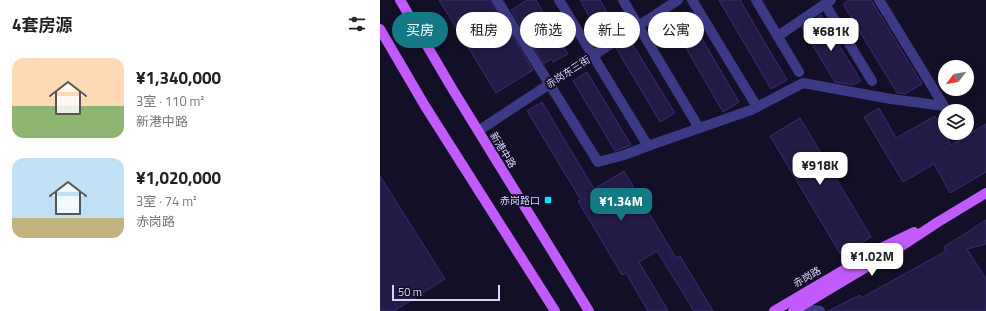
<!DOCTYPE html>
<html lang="zh">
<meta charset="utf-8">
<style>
body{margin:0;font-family:"Titillium Web","Noto Sans SC",sans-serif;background:#f6f6f6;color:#222;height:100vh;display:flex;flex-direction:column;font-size:15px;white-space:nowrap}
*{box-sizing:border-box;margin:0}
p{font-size:13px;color:#767676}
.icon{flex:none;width:22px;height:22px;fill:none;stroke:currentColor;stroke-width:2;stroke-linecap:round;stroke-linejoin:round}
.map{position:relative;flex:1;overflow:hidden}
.sheet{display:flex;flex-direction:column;background:#fff;width:380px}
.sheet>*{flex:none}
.guide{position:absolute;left:12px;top:12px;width:380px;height:36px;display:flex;gap:8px}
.needle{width:26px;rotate:239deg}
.controls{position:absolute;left:558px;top:60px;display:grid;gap:8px}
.controls a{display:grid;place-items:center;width:36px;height:36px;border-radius:50%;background:#fff;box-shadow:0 2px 10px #0003;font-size:20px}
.scale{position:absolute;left:12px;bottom:10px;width:108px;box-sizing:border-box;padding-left:4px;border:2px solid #d9d4ff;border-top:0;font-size:11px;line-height:14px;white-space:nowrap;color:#d9d4ff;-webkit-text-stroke:3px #130f26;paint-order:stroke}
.price{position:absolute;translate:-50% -34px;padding:0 9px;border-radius:8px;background:#fff;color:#222;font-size:13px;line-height:26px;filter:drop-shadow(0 1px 2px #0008)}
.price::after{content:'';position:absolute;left:50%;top:24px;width:12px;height:9px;margin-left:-6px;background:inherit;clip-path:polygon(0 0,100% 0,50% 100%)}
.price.active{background:#137a85;color:#fff}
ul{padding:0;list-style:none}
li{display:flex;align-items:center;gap:12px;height:100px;padding:0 12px}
li span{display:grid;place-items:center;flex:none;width:112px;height:80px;border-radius:12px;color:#555}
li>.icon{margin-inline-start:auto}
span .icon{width:48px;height:48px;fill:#fffc;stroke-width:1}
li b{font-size:17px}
h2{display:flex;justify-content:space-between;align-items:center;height:48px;padding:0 12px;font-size:17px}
.chip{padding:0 14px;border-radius:18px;background:#fff;box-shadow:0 2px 10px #0003;font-size:14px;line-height:36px}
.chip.active{background:#137a85;color:#fff}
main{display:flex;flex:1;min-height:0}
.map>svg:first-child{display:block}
.building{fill:#241b47;stroke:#3b2d73}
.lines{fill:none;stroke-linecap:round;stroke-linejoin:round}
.minor{stroke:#3d3a85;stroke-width:10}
.major{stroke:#c25bff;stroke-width:10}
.poi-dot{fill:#00e5ff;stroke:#130f26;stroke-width:1.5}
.labels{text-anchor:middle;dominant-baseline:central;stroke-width:4;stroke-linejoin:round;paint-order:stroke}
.street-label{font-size:10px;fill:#d9d4ff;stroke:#130f26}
.poi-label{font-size:10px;fill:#d9d4ff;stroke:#130f26;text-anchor:end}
</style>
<main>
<section class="sheet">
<h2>4套房源<svg class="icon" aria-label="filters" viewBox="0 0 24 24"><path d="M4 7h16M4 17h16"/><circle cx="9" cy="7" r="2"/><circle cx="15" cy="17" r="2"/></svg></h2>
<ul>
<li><span style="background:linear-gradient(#ffd9b3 60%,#8fb573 0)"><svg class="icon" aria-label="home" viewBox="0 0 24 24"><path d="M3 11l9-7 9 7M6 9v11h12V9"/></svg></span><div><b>¥1,340,000</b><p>3室 · 110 m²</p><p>新港中路</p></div></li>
<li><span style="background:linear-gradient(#bfe0f5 75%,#c2b280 0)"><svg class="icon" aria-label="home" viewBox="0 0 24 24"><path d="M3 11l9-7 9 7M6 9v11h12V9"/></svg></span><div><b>¥1,020,000</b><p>3室 · 74 m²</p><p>赤岗路</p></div></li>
</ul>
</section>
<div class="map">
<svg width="606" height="311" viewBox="0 0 606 311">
<rect width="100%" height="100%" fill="#130f26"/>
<g class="building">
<path d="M 59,0 L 111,0 L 153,70 L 116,93 Z"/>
<path d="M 147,0 L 156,0 L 188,54 L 173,62 L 171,59 L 164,64 L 131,10 Z"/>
<path d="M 200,0 L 220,0 L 231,19 L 216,28 Z"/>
<path d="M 339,0 L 360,0 L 407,80 L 391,89 Z"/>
<path d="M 469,0 L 491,0 L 542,84 L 525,94 L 517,93 L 463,4 Z"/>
<path d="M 307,13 L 359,102 L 343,112 L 291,22 Z"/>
<path d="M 441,15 L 481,81 L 473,85 L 455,82 L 422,28 Z"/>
<path d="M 250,40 L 295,113 L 280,122 L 236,48 Z"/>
<path d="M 207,72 L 251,145 L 235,151 L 193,81 Z"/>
<path d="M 162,102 L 214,189 L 244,171 L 296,258 L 300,256 L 333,311 L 314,311 L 277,251 L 259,262 L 288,311 L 268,311 L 246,273 L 242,275 L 198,201 L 201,200 L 147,111 Z"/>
<path d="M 499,108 L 516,138 L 555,116 L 571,145 L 606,124 L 606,172 L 570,193 L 554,164 L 523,182 L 484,117 Z"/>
<path d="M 420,118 L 491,237 L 461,255 L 390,136 Z"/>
<path d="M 0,176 L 65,279 L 14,311 L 0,311 Z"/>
<path d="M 606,220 L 606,244 L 587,249 L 606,279 L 606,311 L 448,311 L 480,295 L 481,298 L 566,251 L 564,247 Z"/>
</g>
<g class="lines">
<g class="minor">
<path d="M 117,0 L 218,162 L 244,155 L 268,146 L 371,110 L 423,83 L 511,99 L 564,106 L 499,0"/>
<path d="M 179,0 L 268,146"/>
<path d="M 243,0 L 319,128"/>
<path d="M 312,0 L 377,107"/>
<path d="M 376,0 L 419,72"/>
<path d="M 445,4 L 492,81"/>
<path d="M 398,36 L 451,0"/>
<path d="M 98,131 L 298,0"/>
<path d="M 418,308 L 440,311"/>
</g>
<g class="major">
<path d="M 20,0 L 73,90 L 209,311"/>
<path d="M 0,29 L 45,106 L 175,311"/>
<path d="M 394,311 L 501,248 L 534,232"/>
<path d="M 413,311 L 520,247 L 558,222 L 606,193"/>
</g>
</g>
<rect class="poi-dot" x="164" y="196" width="8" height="8" rx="2"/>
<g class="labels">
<g class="street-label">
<text transform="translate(188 72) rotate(-33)">赤岗东三街</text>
<text transform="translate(123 150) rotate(59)">新港中路</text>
<text transform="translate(427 277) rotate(-30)">赤岗路</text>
</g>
<g class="poi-label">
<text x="160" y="200">赤岗路口</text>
</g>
</g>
</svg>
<div class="controls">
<a><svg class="needle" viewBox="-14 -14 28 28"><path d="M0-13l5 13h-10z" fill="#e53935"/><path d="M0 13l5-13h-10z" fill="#767676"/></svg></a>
<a><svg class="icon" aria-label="layers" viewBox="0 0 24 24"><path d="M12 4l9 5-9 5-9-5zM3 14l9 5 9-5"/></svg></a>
</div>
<div class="scale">50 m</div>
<b class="price" style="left:451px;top:52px">¥681K</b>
<b class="price" style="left:440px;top:186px">¥918K</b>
<b class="price active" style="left:241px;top:222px">¥1.34M</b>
<b class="price" style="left:492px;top:277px">¥1.02M</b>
<div class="guide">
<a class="chip active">买房</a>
<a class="chip">租房</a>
<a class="chip">筛选</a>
<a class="chip">新上</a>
<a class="chip">公寓</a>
</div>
</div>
</main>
